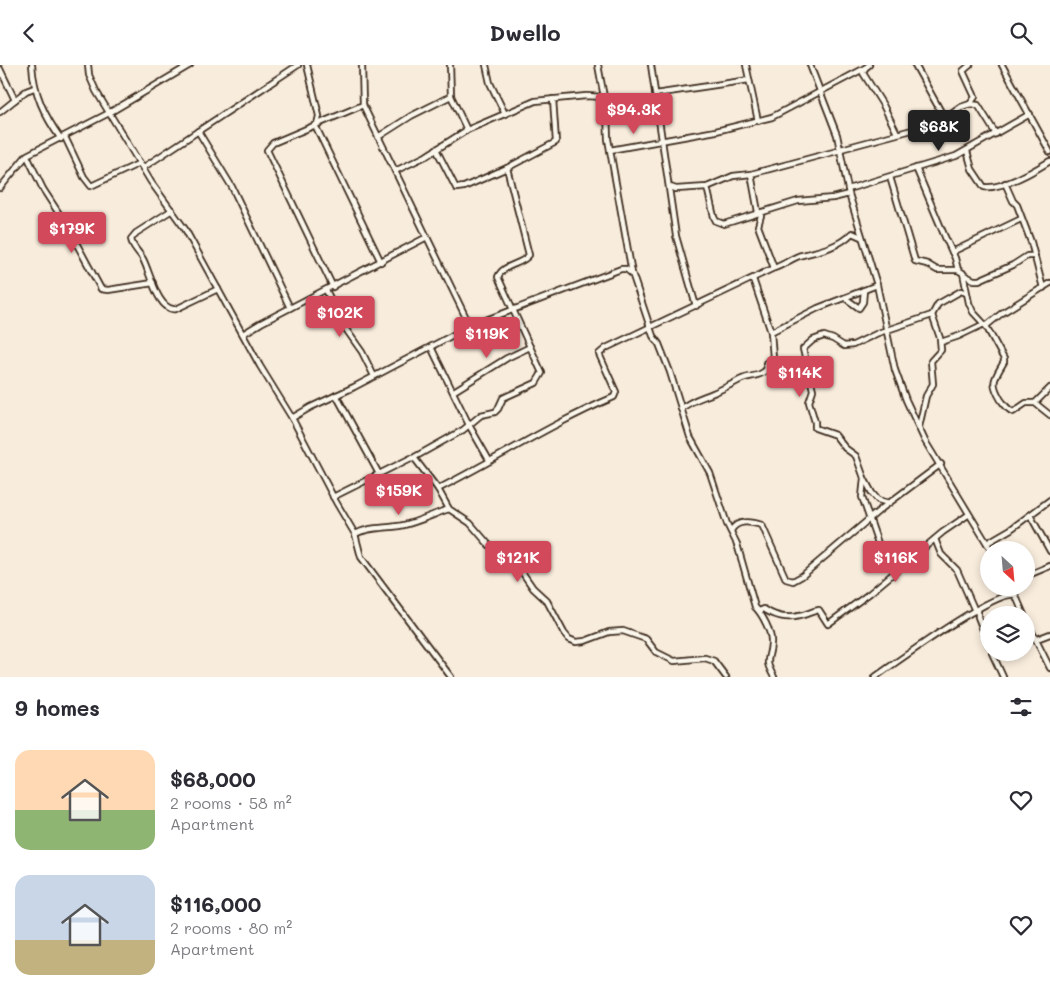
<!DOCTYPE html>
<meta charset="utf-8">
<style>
body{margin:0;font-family:Mali,sans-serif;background:#f2f2f3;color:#2b2b33;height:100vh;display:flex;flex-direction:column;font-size:19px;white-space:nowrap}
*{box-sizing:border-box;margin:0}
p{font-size:16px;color:#7c7c81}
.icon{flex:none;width:28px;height:28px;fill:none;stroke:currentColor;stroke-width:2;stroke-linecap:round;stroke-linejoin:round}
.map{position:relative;height:612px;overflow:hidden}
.panel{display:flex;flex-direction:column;background:#fff;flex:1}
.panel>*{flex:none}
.needle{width:32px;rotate:154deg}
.fabs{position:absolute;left:980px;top:476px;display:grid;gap:10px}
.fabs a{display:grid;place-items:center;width:55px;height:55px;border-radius:50%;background:#fff;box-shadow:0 2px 8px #0003;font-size:25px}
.price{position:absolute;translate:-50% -42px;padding:0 11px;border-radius:5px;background:#d1495b;color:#fff;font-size:16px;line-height:32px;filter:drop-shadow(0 1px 2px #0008)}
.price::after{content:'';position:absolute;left:50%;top:30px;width:15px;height:11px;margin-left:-8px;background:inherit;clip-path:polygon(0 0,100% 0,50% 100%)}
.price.selected{background:#222;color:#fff}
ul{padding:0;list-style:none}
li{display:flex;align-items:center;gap:15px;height:125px;padding:0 15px}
li span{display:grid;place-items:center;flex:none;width:140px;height:100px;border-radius:15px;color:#555}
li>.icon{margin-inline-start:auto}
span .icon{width:60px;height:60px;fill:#fffc;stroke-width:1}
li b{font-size:21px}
h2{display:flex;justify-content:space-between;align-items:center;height:60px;padding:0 15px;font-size:21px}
header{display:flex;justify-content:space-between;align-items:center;height:65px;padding:0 15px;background:#fff;font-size:22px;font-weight:700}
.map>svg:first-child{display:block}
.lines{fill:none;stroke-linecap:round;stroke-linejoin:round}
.street-casing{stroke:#3b2a1e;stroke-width:8}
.street{stroke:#fbf7ec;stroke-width:4.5}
</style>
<header><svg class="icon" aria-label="back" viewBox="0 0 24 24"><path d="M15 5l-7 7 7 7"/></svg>Dwello<svg class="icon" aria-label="search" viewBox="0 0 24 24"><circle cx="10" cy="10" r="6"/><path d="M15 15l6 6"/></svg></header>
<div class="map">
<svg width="1050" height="612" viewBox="0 0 1050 612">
<rect width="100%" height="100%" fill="#f8ecdc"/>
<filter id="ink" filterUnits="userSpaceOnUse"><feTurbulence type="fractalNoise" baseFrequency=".02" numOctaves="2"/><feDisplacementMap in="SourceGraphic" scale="10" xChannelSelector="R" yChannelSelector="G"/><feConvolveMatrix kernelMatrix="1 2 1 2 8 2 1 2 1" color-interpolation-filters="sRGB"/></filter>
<g filter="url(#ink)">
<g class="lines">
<g class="street-casing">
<g id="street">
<path d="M 32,0 C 34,29 44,50 61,74"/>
<path d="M 88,0 L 89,10 L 96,26 L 151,117 L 185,164 L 260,301 L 292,353 L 336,437 L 355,469 L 361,492 L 451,612"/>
<path d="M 307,0 L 319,51 L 317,59"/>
<path d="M 362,0 L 363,40 L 470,261"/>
<path d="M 450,0 L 451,31 L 467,65"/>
<path d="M 486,0 L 490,18 L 505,49"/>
<path d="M 598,0 L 607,48 L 608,74 L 632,208 L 653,271 L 659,279 L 670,307 L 690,372 L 710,408 L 727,459 L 737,479 L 755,542 C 762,549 772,567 771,578 C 770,596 763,593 774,612"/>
<path d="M 651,0 L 676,171 L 696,241"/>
<path d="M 746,0 L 758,56"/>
<path d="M 810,0 L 837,70 L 849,129 L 877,220 L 895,305 L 906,335 L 925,376 L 991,485"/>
<path d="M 869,0 L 865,3 L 863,8 L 883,40 L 897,68"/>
<path d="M 915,0 L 945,54"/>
<path d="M 1002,0 L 1050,87"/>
<path d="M 0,4 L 15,35"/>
<path d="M 655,29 L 749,15"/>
<path d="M 970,39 L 975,32 L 963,6 L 970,0"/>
<path d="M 0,47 L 26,26 L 34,23"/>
<path d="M 315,60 L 381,197"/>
<path d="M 198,66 L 232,122 L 290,243"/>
<path d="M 65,72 L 84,112 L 91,121 L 140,98"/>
<path d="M 378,72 L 411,51 L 451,31"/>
<path d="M 436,84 L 456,123 L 464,122 L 507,103"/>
<path d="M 841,84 L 938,58 L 961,42 L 970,39 L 978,40 L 996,69"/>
<path d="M 610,85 L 716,66 L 772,52 L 865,3"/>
<path d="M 967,86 L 972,104 L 984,122 C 1003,124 1034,106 1050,96"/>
<path d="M 27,91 L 43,124 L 67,161 L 101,224 L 108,225 L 153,218"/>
<path d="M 144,102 L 298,0"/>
<path d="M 916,103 L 945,172 L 955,193 L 958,205"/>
<path d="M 395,106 L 426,91 L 467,65 L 535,36 L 586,31 L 603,32"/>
<path d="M 751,109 L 758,147"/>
<path d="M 890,112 L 915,196 L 927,199 L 937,205 L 958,205 L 963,208 L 969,238 L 973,247 L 986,261"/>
<path d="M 1005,118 L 1013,136 L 1017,140 L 1031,177 L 1043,223"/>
<path d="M 670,122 L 676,124 L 707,122 L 733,111 L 751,109 L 841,85"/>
<path d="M 707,122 L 714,152 L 716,156 L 724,159 L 798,136 L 833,133 L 849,129"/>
<path d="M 0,123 L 27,90 L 109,48 L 190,0"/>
<path d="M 848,124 L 956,91 L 1030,49"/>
<path d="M 172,145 L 136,168 L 131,174 C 132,182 139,187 143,194 C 150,207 158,247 176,244 L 218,224"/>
<path d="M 762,147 L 758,161 L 774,203"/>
<path d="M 952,187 L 1021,154"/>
<path d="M 964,210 L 974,215 L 979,215 L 1013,200 L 1027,191 L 1035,191"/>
<path d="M 753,214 L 771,267"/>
<path d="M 1050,218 L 1002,248 L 986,261 L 1004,294 L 1004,297 C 994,314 990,317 1001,335 C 1005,340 1007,344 1013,347 L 1026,338 L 1035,338 L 1050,350"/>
<path d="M 333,222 L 267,85 L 273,78 L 363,40"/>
<path d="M 326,225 L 343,260 L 362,287 L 374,311"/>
<path d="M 845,233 L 859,243 L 863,237 L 864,225"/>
<path d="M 243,269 L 261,258 L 427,172"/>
<path d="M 941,277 L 959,271 L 984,259"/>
<path d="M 431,282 L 469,360 L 489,395"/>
<path d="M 454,326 L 507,293 L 530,282"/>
<path d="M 336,330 L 379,409"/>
<path d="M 1035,338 L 1050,323"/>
<path d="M 681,344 C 691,335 701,333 713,328 C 723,324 732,319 742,314 C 752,310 760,312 767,304 L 766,298 L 773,293 L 771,267 L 818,243 L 877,220"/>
<path d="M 292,353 L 311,342 L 354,322 L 470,261 L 621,204 L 626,204 L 631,208"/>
<path d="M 919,362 L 926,331 L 933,319 L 931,296 L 941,285 L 940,273 L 932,250"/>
<path d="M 413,393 L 463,365 L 481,350 L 495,347 L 498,344 L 503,333 L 536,318 L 542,308 L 498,212 C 503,199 522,200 529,190 L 507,103 L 556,77 L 553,34"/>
<path d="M 864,413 L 862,432 L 880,484 L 884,490 L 903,500"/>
<path d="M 438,424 C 497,394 553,358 614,332 L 616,327 L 599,289 L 606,283 L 774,203 C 784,200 793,192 802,190 C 819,186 839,182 852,168 L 861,172"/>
<path d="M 333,432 L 411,393 L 415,394 L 438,424 L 449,444 L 470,458 L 489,480 L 509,492 L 522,507 L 533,523 L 547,536 L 564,568 L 569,574 L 576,577 L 585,576 L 609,567 L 623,566 L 646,574 L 656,587 L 674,596 L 705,593 L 714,596 L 726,612"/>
<path d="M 889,438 L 878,435 L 872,428 L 864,413 L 856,391 L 845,383 L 835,370 L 815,363 L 815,357 L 809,337 L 813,325 L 803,284 L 813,275 L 824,271 L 833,274 L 844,281 L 853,280 L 878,268 L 932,250 L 938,239 L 961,226 L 966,228"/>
<path d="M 1030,450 L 1050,486"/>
<path d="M 731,466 C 737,454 751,457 762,460 L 786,514 L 793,516 L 802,511 L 881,444 L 941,399"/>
<path d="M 355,469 C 370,461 387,464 404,460 C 420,456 434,449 449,444"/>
<path d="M 935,474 L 941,489 L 957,505 L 975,546"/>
<path d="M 987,478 L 1011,464 L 1050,435"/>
<path d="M 1026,511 L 1050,501"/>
<path d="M 1012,522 L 1024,550"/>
<path d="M 978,545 L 978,552 L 989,580"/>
<path d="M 759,546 L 764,544 C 774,551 787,554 799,551 C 806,550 812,546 819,545 L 828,559 L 870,528 L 943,467 L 968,450"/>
<path d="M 1026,555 L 1050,603"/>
<path d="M 1037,574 L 1050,569"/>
<path d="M 992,588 L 1003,612"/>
<path d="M 875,612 C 897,597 994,525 1015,530"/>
</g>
</g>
<use href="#street" class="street"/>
</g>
</g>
</svg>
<div class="fabs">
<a><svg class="needle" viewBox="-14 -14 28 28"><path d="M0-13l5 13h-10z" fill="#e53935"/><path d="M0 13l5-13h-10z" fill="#7c7c81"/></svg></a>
<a><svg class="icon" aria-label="layers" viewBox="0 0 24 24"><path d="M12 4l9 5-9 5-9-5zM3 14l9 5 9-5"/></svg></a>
</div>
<b class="price" style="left:634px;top:70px">$94.3K</b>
<b class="price selected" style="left:939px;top:87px">$68K</b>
<b class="price" style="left:72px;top:189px">$179K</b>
<b class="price" style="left:340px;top:273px">$102K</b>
<b class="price" style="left:487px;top:294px">$119K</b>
<b class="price" style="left:800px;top:333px">$114K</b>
<b class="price" style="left:399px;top:451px">$159K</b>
<b class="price" style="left:518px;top:518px">$121K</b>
<b class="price" style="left:896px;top:518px">$116K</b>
</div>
<section class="panel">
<h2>9 homes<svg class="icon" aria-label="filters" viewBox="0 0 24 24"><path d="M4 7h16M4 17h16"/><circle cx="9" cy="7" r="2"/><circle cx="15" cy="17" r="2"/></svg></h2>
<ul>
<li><span style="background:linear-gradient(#ffd9b3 60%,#8fb573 0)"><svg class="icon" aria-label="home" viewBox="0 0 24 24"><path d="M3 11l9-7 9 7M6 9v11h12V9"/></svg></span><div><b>$68,000</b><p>2 rooms · 58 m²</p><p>Apartment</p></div><svg class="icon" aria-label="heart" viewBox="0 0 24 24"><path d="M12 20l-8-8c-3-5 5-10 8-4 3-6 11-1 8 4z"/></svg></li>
<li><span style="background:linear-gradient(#c9d6e8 65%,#c2b280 0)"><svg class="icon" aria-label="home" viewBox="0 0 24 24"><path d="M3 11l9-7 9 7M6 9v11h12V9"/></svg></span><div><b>$116,000</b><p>2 rooms · 80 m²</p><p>Apartment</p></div><svg class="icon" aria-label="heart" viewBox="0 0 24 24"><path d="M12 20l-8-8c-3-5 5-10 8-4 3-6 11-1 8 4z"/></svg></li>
</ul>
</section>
